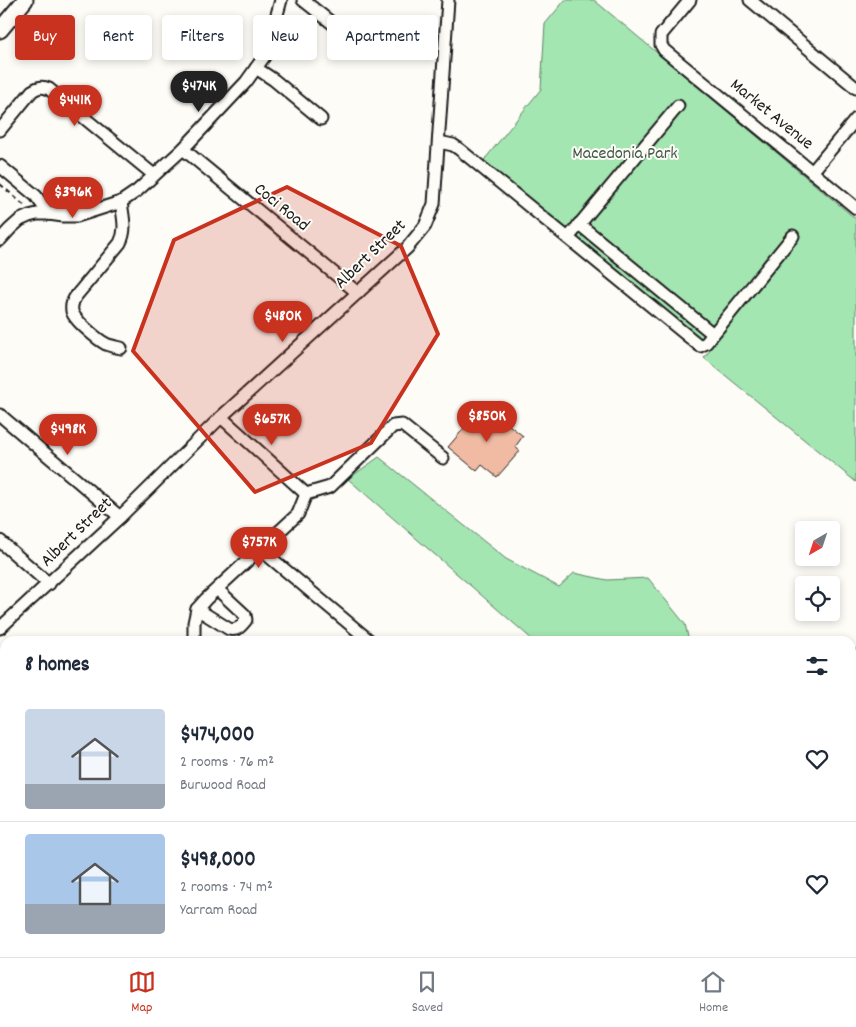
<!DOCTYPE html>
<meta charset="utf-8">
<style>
body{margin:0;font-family:Dekko,sans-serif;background:#f2f2f3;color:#1f2937;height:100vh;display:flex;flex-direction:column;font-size:19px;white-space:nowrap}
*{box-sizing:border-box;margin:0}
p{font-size:16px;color:#747a83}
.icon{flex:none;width:28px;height:28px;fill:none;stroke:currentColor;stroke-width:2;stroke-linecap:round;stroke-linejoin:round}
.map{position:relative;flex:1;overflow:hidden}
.drawer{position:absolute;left:0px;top:636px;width:856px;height:321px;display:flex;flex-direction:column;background:#fff;border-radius:15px 15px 0 0;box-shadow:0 2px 8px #0003}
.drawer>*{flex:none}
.hud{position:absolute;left:15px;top:15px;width:500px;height:45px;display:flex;gap:10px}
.needle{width:32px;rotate:219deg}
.fabs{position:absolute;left:795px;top:521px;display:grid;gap:10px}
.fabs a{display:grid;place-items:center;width:45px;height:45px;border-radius:5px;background:#fff;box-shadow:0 2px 8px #0003;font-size:25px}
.price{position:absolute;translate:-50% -42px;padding:0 11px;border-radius:18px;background:#c8321e;color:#fff;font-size:16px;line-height:32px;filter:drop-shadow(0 1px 2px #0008)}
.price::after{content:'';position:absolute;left:50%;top:30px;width:15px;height:11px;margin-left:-8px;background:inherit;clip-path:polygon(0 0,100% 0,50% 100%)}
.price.on{background:#222;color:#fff}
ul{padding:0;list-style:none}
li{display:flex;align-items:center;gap:15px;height:125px;padding:0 25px}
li+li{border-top:1px solid #e0e1e3}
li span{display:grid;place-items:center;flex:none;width:140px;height:100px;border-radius:5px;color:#555}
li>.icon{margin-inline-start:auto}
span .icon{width:60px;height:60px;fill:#fffc;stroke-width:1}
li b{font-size:21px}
h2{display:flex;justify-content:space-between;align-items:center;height:60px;padding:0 25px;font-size:21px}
.tag{padding:0 18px;border-radius:5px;background:#fff;box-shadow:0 2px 8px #0003;font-size:18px;line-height:45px}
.tag.on{background:#c8321e;color:#fff}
.menu{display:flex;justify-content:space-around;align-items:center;height:70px;border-top:1px solid #e0e1e3;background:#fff;font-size:14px;color:#747a83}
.menu a{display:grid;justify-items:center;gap:2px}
.menu .on{color:#c8321e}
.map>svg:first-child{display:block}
.green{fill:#a3e6b1;stroke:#608166}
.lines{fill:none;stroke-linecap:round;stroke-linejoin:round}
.stream{stroke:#609198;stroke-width:2.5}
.building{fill:#f0bba2;stroke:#1c1c1c}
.minor-casing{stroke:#1c1c1c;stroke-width:15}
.major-casing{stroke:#1c1c1c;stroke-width:19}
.path{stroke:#1c1c1c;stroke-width:2;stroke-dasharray:5 4;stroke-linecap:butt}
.minor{stroke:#fdfcf7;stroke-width:11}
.major{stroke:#fdfcf7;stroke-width:15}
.marked{fill:#c8321e;fill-opacity:0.2;stroke:#c8321e;stroke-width:4;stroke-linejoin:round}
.labels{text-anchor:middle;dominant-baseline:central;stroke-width:4;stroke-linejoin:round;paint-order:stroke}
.street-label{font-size:18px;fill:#1c1c1c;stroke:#fdfcf7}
.park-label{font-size:18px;fill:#445949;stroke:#fdfcf7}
</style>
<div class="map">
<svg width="856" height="957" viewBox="0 0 856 957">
<rect width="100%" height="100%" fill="#fdfcf7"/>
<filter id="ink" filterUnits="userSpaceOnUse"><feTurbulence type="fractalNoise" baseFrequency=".02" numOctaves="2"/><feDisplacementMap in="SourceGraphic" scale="10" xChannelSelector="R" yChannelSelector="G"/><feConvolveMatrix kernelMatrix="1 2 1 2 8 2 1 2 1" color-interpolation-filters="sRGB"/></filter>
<g filter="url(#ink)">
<g class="green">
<path d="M 565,0 L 594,0 L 856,219 L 856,482 L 704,358 L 710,350 L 481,164 L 541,89 L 545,24 Z"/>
<path d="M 379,457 L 506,559 L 559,587 L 574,573 L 607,580 L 648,578 L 685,624 L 689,641 L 534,641 L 348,479 Z"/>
<path d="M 5,818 L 5,952 L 273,953 L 261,957 L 0,957 L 0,823 Z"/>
</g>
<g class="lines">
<path class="stream" d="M 277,957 L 289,952"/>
</g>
<path class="building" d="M 490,409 L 500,418 L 523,436 L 515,447 L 520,451 L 497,477 L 482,465 L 477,471 L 448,447 L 477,413 L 482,418 Z"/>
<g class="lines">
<g class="minor-casing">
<g id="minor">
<path d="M 303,0 L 353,40"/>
<path d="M 690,0 L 661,35 L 661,45 L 664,50 L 856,208"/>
<path d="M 750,0 L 856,88"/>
<path d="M 256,68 L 274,80 L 321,119"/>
<path d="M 0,130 L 32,91 C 38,87 42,86 49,89 L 154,175"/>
<path d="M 439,142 L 453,145 L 459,149 L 700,346 L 706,343 L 793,236"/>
<path d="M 183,149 L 358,293"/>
<path d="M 0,166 L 36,196 L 49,214"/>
<path d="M 812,172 L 856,119"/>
<path d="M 121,202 C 123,218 127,229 120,243 L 76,296 C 73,300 71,305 72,311 C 73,319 98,340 106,344 C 111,346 116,347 121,348"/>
<path d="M 49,214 C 70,203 72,205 94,210"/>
<path d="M 579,224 L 713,334"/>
<path d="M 568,238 L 678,106"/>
<path d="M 0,240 L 10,229 L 20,220 L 29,216 L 37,214 L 49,214 L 63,216 L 77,216 L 121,202 L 137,191 L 183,149 L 246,82 L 266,54 L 281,0"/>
<path d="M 0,415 L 120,517"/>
<path d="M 221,417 L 306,494"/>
<path d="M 306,494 L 330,487 L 393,426 L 402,425 L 443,458"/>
<path d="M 0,541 L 49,584"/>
<path d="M 260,549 L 370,641"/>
<path d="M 197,609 L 229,629 C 238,631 241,626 246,620 L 245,615 L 217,589"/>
<path d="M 0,628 L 120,517 L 221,417 L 407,248 L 425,226 L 434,204 L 448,0"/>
<path d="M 194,641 L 194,623 L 197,609 L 206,599 L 298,514 L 306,494"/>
<path d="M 851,662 L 856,656"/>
<path d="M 851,678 L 856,673"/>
<path d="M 851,719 L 856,706"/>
<path d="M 851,727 L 856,738"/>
<path d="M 851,773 L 856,771"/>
<path d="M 851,784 L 856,782"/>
<path d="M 0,791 L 5,787"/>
<path d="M 851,843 L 856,847"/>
<path d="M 851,854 L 856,858"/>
<path d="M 0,908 L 2,915 L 0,915"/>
<path d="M 684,952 L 685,957"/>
<path d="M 814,952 L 820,957"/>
<path d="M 336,957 L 348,952"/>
<path d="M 577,957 L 579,952"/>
</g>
</g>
<g class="major-casing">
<path id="major" d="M 0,30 L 25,0"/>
</g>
<path class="path" d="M 0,184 L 26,207"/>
<use href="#minor" class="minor"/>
<use href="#major" class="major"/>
</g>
</g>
<path class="marked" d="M 287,187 L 401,246 L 438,334 L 371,443 L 255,492 L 133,351 L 174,240 Z"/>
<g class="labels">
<g class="street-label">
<text transform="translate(771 115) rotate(39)">Market Avenue</text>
<text transform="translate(281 208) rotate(39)">Coci Road</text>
<text transform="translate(371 255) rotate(-44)">Albert Street</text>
<text transform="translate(77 533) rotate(-44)">Albert Street</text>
</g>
<g class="park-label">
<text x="625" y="154">Macedonia Park</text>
</g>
</g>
</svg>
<div class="fabs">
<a><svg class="needle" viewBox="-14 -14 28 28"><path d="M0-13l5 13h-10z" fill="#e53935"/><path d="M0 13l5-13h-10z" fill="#747a83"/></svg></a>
<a><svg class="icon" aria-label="locate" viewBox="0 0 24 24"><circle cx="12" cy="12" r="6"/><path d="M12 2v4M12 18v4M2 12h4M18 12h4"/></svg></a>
</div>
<b class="price on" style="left:199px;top:113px">$474K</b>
<b class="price" style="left:75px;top:127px">$441K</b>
<b class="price" style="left:73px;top:219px">$396K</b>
<b class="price" style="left:283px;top:343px">$480K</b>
<b class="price" style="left:487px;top:443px">$850K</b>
<b class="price" style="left:272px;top:446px">$657K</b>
<b class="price" style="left:68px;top:456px">$498K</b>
<b class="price" style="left:259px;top:569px">$757K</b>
<div class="hud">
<a class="tag on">Buy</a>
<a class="tag">Rent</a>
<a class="tag">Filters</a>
<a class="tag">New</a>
<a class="tag">Apartment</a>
</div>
<section class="drawer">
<h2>8 homes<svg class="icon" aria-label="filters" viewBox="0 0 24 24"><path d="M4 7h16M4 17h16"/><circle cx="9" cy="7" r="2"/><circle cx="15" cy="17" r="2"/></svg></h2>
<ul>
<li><span style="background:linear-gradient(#c9d6e8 75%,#9aa5b1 0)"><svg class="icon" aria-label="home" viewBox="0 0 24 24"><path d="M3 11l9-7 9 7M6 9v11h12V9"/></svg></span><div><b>$474,000</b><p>2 rooms · 76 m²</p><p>Burwood Road</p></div><svg class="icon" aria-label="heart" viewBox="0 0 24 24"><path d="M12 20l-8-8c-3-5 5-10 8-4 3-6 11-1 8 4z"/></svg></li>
<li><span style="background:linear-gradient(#a9c7e8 70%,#9aa5b1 0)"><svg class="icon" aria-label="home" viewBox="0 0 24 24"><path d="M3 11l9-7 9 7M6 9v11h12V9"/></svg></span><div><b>$498,000</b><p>2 rooms · 74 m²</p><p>Yarram Road</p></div><svg class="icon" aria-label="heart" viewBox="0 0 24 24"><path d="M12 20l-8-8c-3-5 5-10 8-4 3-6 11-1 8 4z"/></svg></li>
</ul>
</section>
</div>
<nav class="menu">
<a class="on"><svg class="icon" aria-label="map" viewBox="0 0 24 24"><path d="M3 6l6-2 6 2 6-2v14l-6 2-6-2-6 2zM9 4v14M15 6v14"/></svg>Map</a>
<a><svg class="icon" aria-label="saved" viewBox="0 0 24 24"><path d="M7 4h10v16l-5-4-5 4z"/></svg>Saved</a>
<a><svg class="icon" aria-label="home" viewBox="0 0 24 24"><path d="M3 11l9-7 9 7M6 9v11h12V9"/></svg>Home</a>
</nav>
